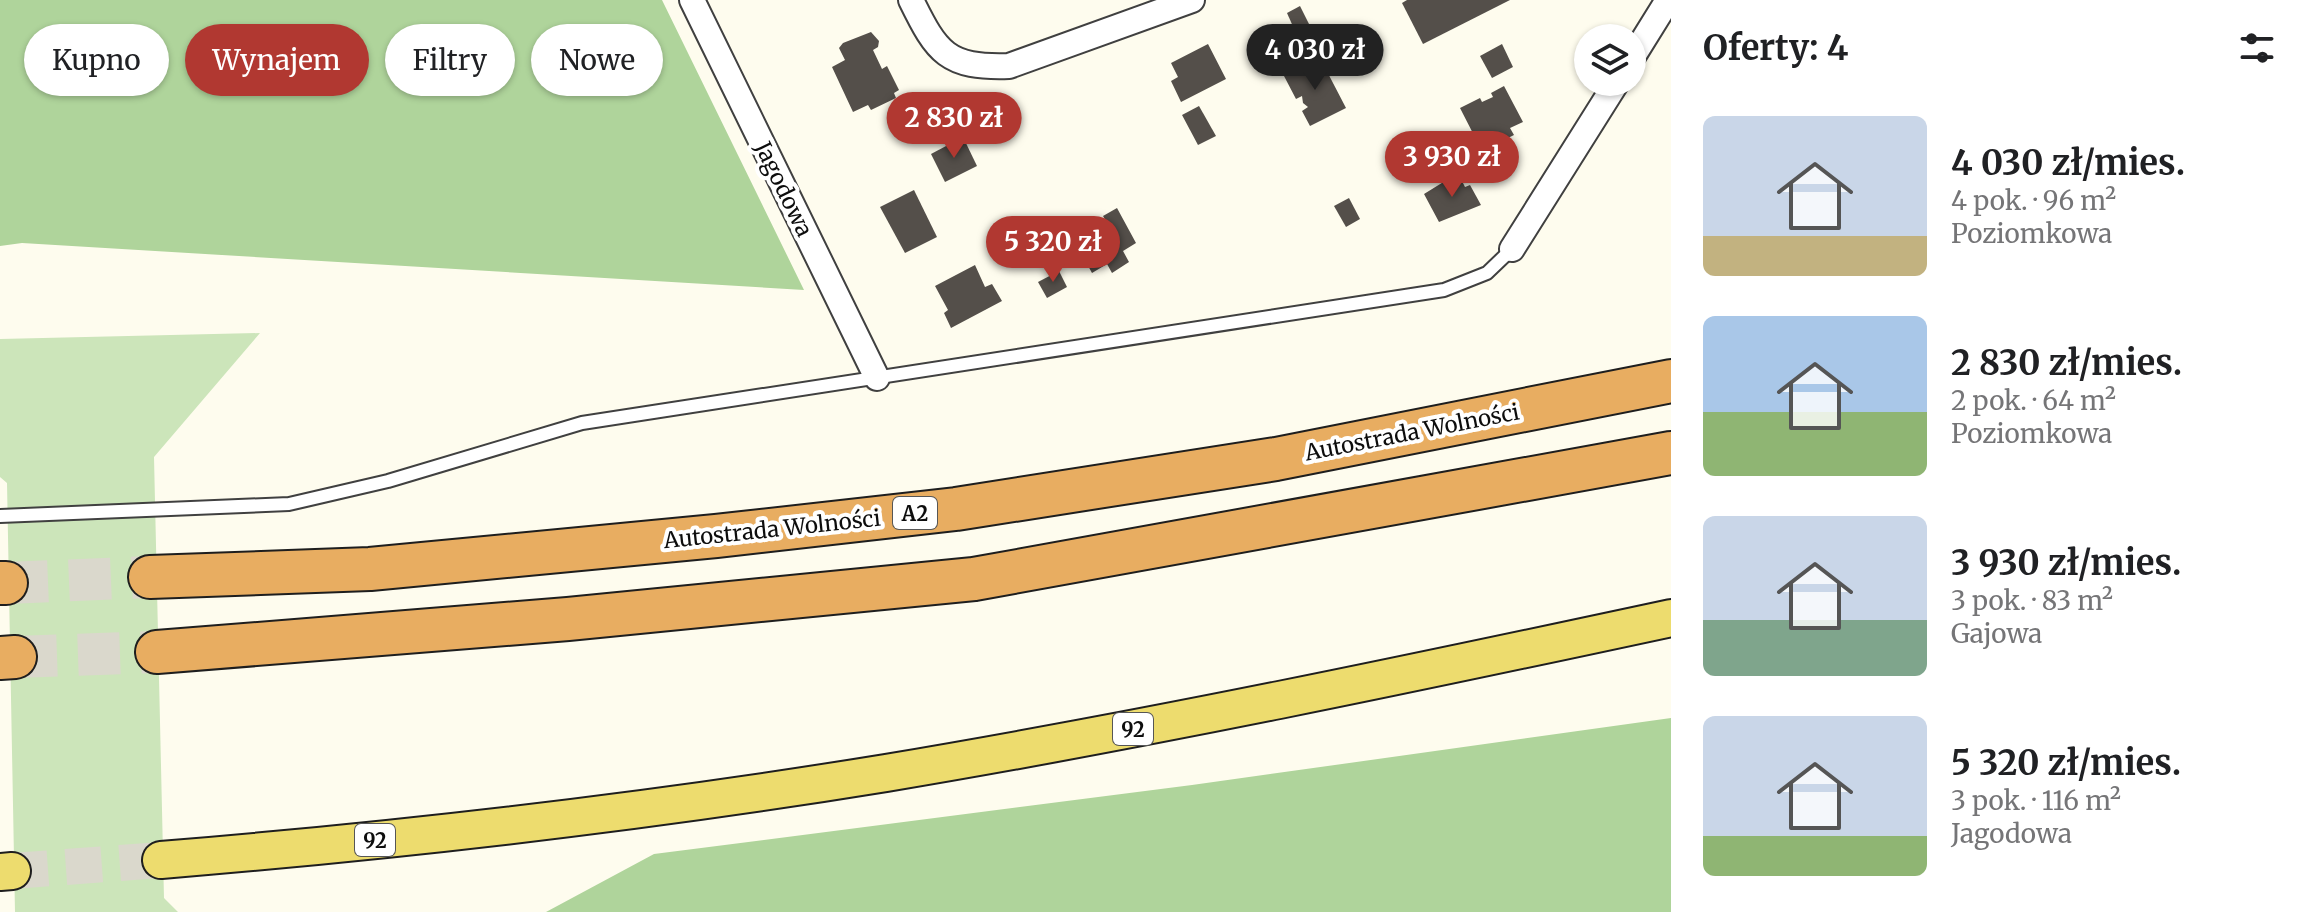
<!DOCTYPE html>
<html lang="pl">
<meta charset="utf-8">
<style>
body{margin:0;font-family:Merriweather,serif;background:#f6f6f6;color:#202124;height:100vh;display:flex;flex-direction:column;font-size:30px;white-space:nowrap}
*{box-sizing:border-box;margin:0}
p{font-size:26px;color:#757577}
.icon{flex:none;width:44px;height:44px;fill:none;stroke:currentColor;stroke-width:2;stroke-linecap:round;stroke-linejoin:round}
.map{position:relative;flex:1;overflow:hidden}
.panel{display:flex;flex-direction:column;background:#fff;width:640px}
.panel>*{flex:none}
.guide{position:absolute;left:24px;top:24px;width:760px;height:72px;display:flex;gap:16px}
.tools{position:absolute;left:1574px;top:24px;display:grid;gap:16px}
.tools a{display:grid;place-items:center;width:72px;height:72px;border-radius:50%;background:#fff;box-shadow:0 2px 6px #0004;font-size:40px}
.price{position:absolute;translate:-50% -68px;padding:0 18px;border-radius:28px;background:#b13831;color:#fff;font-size:26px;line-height:52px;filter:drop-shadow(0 2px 4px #0008)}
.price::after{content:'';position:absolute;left:50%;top:48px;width:24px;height:18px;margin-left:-12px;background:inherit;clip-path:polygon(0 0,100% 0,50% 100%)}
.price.on{background:#222;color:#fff}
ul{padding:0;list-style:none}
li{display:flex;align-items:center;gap:24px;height:200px;padding:0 32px}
li span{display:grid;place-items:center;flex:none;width:224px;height:160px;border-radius:12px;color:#555}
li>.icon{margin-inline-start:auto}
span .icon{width:96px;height:96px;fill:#fffc;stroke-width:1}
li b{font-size:34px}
h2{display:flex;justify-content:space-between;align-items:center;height:96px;padding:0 32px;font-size:34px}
.tag{padding:0 28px;border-radius:36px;background:#fff;box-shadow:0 2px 6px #0004;font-size:28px;line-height:72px}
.tag.on{background:#b13831;color:#fff}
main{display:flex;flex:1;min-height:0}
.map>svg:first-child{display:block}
.green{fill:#cce5ba}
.forest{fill:#afd49b}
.building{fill:#544f4a}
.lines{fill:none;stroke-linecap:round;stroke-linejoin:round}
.primary-tunnel{stroke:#dad8cc;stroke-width:36;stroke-dasharray:36 18;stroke-linecap:butt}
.motorway-tunnel{stroke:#dad8cc;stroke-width:42;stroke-dasharray:42 21;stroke-linecap:butt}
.service-casing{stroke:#404040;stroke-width:16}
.minor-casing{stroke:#404040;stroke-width:28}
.primary-casing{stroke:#1e1e1e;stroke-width:40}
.motorway-casing{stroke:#1e1e1e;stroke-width:46}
.service{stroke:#fff;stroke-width:12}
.minor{stroke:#fff;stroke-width:24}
.primary{stroke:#eddc6e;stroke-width:36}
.motorway{stroke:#e8ad61;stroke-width:42}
.labels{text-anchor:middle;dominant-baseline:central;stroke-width:8;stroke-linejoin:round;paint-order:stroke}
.shield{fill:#fff;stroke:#565656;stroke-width:2}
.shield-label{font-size:20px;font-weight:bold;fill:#0d0d0d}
.street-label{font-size:22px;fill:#0d0d0d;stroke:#fff}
</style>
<main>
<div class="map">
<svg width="1671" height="912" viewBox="0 0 1671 912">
<rect width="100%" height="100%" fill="#fefcee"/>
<path class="green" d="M 260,333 L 154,457 L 164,898 L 178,912 L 15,912 L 7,483 L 0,477 L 0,339 Z"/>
<g class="forest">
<path d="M 0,0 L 662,0 L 804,290 L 22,243 L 0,246 Z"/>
<path d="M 1671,718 L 1671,912 L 546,912 L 654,854 L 1192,785 Z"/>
</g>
<g class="building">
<path d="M 1407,0 L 1510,0 L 1423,44 L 1402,3 Z"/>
<path d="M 1300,6 L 1309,24 L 1295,31 L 1287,13 Z"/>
<path d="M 1272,29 L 1283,49 L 1261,61 L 1250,40 Z"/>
<path d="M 871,32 L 879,41 L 878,47 L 873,50 L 882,69 L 887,66 L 899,90 L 894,93 L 896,98 L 871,110 L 868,105 L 853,112 L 832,67 L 845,60 L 839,48 L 843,43 Z"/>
<path d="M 1208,44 L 1226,79 L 1181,102 L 1171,81 L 1178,77 L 1171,63 Z"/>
<path d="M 1502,44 L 1513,67 L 1492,78 L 1480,56 Z"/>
<path d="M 1320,58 L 1346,108 L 1310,126 L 1302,111 L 1308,107 L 1303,103 L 1302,96 L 1296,99 L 1284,76 Z"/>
<path d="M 1504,86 L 1523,122 L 1510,128 L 1514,135 L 1482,151 L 1460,108 L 1480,98 L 1482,102 L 1493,97 L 1491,93 Z"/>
<path d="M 1199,106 L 1216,136 L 1198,145 L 1182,115 Z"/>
<path d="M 963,137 L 977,166 L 945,182 L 931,154 Z"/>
<path d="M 1458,173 L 1465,187 L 1470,185 L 1481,205 L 1439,222 L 1424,194 Z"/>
<path d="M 914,190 L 937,237 L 905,253 L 880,207 Z"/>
<path d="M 1349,198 L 1360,219 L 1346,227 L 1334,206 Z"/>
<path d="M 1117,208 L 1136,243 L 1123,251 L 1129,262 L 1112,273 L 1107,264 L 1092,273 L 1074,240 L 1106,221 L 1103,216 Z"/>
<path d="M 975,265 L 985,287 L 992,284 L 1002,301 L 951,328 L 944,313 L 948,310 L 935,286 Z"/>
<path d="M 1059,271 L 1067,287 L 1047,298 L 1038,282 Z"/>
</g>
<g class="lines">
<path class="primary-tunnel" d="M 12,871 L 161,860"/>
<g class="motorway-tunnel">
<path d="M 6,583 L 150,577"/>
<path d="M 15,657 L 157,652"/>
</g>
<g class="service-casing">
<path id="service" d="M 0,516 L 289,504 L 388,481 L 582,423 L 1444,290 L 1487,273 L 1512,249"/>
</g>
<g class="minor-casing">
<g id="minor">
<path d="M 692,0 L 877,378"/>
<path d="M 911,0 C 937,53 947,68 1009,66 L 1192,0"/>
<path d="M 1632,58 L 1668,0"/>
<path d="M 1512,249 L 1617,82"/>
</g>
</g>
<g class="primary-casing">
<g id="primary">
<path d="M 161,860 C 403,840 646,812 886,773 C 1149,729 1410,674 1671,618"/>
<path d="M 0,872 L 12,871"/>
</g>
</g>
<g class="motorway-casing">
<g id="motorway">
<path d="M 150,577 L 370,569 L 716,536 L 956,509 L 1276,459 L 1671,381"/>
<path d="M 0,583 L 6,583"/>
<path d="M 157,652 L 568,619 L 974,579 L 1671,453"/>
<path d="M 0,658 L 15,657"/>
</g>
</g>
<use href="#service" class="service"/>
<use href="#minor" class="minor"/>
<use href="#primary" class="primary"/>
<use href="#motorway" class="motorway"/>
</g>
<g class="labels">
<g class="shield">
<rect x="893" y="497" width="44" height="32" rx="6"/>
<rect x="1113" y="713" width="40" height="32" rx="6"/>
<rect x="355" y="824" width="40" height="32" rx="6"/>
</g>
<g class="shield-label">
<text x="915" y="513">A2</text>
<text x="1133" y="729">92</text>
<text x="375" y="840">92</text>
</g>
<g class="street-label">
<text transform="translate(784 189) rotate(64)">Jagodowa</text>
<text transform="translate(1412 432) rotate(-11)">Autostrada Wolności</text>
<text transform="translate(772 529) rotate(-6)">Autostrada Wolności</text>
</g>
</g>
</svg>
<div class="tools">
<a><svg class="icon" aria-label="layers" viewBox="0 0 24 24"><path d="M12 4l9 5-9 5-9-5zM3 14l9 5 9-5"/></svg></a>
</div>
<b class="price on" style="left:1315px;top:92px">4 030 zł</b>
<b class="price" style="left:954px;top:160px">2 830 zł</b>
<b class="price" style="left:1452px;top:199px">3 930 zł</b>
<b class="price" style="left:1053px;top:284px">5 320 zł</b>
<div class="guide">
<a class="tag">Kupno</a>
<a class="tag on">Wynajem</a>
<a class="tag">Filtry</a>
<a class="tag">Nowe</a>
</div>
</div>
<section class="panel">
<h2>Oferty: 4<svg class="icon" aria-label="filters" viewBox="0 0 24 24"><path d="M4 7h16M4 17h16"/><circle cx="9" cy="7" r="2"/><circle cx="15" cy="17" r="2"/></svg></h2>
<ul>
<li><span style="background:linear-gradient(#c9d6e8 75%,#c2b280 0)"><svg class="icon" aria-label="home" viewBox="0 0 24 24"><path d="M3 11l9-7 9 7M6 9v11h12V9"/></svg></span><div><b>4 030 zł/mies.</b><p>4 pok. · 96 m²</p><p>Poziomkowa</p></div></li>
<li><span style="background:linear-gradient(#a9c7e8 60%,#8fb573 0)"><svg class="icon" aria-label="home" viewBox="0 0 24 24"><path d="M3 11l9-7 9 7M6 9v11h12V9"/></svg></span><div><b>2 830 zł/mies.</b><p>2 pok. · 64 m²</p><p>Poziomkowa</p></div></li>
<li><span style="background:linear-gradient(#c9d6e8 65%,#7fa58c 0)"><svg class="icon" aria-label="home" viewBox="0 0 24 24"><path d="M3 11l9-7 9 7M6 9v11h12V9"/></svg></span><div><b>3 930 zł/mies.</b><p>3 pok. · 83 m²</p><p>Gajowa</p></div></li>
<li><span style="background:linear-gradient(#c9d6e8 75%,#8fb573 0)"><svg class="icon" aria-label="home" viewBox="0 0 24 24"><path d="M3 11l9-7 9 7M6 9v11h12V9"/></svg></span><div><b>5 320 zł/mies.</b><p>3 pok. · 116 m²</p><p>Jagodowa</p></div></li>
</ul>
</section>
</main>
